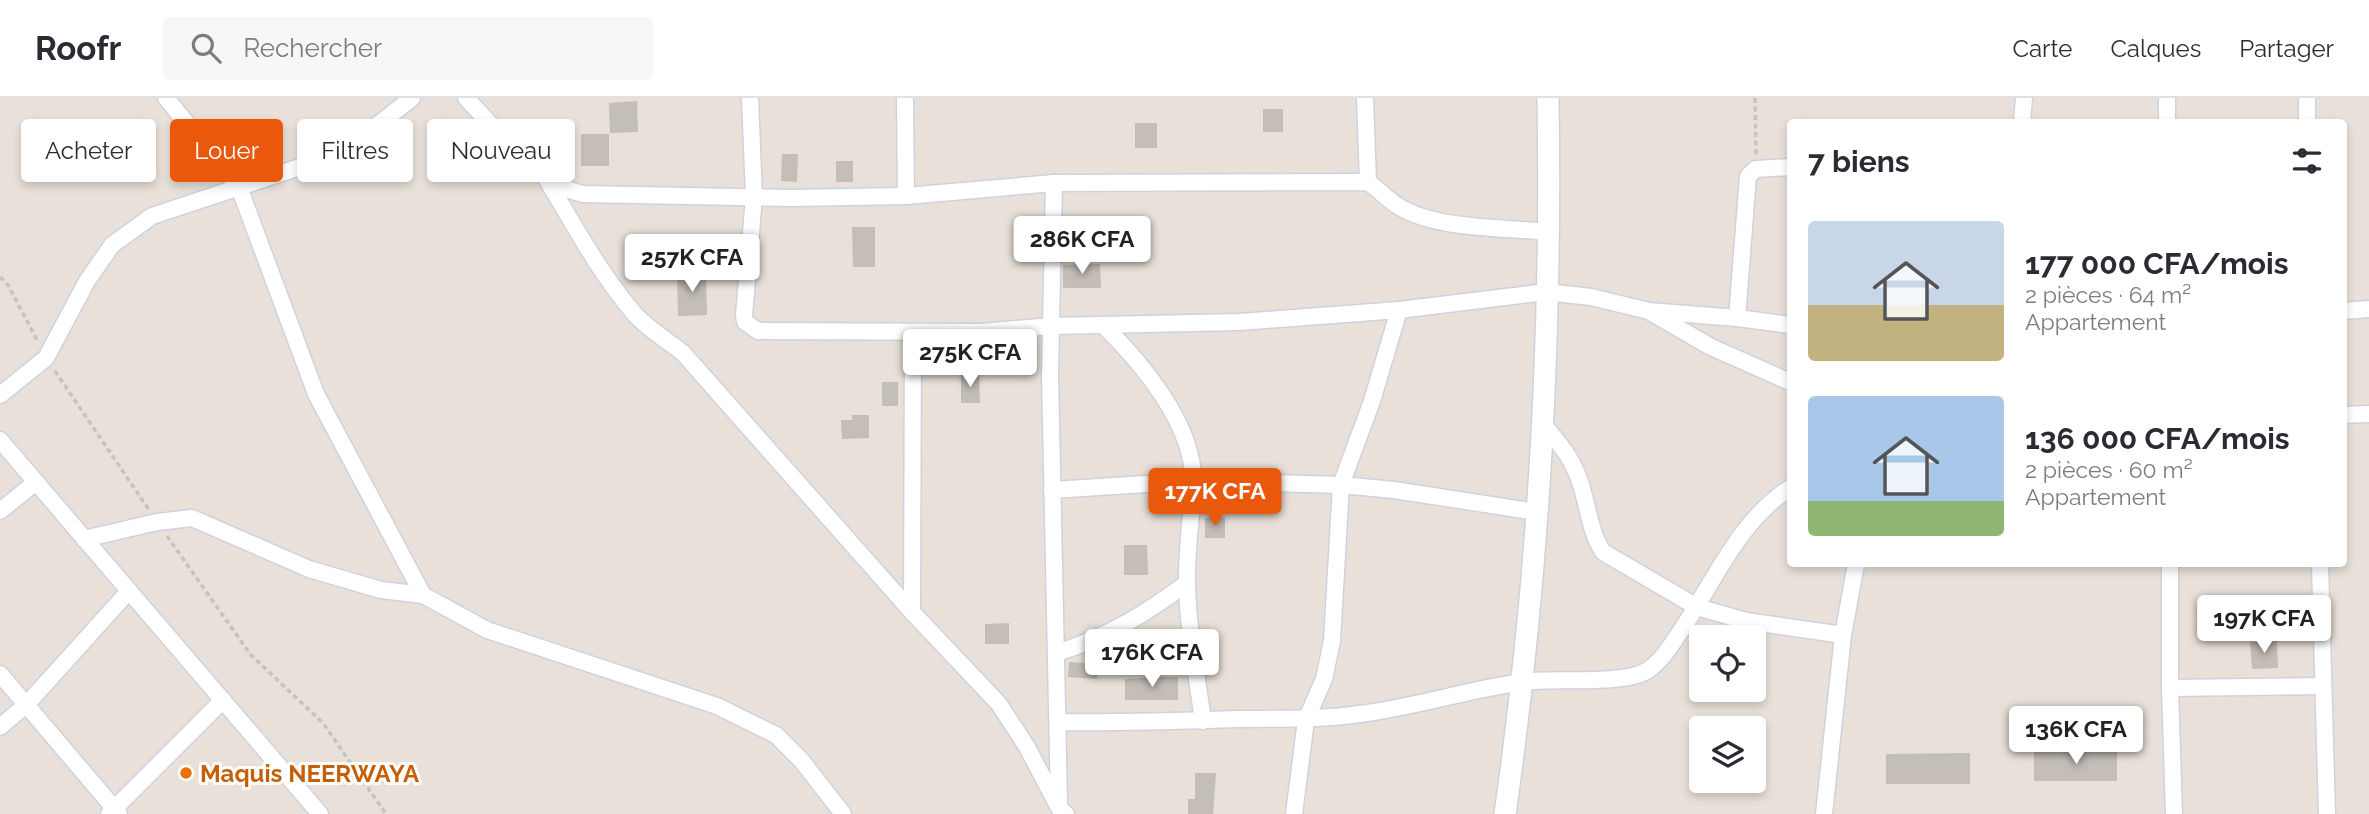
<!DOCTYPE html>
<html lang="fr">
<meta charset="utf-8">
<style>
body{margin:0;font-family:Raleway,sans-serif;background:#f7f7f7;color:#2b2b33;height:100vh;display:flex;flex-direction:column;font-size:26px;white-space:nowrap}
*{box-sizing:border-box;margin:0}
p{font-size:23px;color:#7c7c81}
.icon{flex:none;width:38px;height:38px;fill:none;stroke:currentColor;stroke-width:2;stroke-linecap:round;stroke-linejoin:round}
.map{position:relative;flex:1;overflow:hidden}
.side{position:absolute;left:1787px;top:21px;width:560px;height:448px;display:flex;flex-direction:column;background:#fff;border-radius:7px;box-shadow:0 4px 10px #0003}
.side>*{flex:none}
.top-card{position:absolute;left:21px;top:21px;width:665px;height:63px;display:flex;gap:14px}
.buttons{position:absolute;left:1689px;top:527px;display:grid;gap:14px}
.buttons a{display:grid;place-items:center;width:77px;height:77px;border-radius:7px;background:#fff;box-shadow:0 4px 10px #0003;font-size:35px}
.price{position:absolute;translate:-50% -60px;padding:0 16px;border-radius:7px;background:#fff;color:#222;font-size:23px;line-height:46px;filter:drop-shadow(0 2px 4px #0008)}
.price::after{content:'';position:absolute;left:50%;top:42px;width:21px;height:16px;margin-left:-10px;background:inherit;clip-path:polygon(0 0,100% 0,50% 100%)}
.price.active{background:#ea580c;color:#fff}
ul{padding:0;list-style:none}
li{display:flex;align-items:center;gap:21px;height:175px;padding:0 21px}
li span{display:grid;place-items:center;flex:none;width:196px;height:140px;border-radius:7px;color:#555}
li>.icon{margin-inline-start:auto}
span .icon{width:84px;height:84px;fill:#fffc;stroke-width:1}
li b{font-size:30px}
h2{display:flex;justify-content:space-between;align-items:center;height:84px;padding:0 21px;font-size:30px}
.tag{padding:0 24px;border-radius:7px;background:#fff;box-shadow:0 4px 10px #0003;font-size:24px;line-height:63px}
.tag.active{background:#ea580c;color:#fff}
header{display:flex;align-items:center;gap:42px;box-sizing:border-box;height:98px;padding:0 35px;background:#fff;border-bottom:2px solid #e1e1e2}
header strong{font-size:33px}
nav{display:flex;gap:38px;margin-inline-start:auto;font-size:24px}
.search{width:490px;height:63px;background:#f7f7f7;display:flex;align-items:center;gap:18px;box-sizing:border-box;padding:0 24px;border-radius:7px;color:#7c7c81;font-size:26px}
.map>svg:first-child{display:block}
.building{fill:#c4beb8;stroke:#c4bdb3;stroke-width:2}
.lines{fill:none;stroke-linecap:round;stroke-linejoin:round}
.minor-casing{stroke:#ced2df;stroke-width:19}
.tertiary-casing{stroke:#ced2df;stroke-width:24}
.path{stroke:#c3c3c3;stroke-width:3.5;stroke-dasharray:5 3.5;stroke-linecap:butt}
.minor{stroke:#fff;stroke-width:16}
.tertiary{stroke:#fff;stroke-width:21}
.food-dot{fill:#e8710a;stroke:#fff;stroke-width:2.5}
.labels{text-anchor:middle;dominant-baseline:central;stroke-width:6;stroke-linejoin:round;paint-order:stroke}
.food-label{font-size:24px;font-weight:bold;fill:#c56008;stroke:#fff;text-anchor:start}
</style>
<header>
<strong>Roofr</strong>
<div class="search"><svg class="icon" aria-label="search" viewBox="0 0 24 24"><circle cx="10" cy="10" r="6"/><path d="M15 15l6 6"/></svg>Rechercher</div>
<nav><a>Carte</a><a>Calques</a><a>Partager</a></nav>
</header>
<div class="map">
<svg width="2369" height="716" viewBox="0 0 2369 716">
<rect width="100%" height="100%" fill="#e9e1d9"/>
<g class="building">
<path d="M 636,4 L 637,33 L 611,34 L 610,6 Z"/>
<rect x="1264" y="12" width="18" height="21"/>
<rect x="1136" y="26" width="20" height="23"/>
<rect x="582" y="37" width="26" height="30"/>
<path d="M 783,57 L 797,57 L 796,83 L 782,82 Z"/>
<rect x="837" y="64" width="15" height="19"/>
<path d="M 853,130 L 874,130 L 874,168 L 854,168 Z"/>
<path d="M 1099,167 L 1100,189 L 1064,189 L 1064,168 Z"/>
<path d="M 678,175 L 705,175 L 706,216 L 679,217 Z"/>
<path d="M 962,277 L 978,277 L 979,304 L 962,304 Z"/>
<rect x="883" y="285" width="14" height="22"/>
<path d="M 853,318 L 868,318 L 868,339 L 843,340 L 842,323 L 853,323 Z"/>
<rect x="1206" y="421" width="18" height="18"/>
<path d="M 1125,448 L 1146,448 L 1147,476 L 1125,476 Z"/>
<path d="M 1008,526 L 1008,545 L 986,545 L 986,527 Z"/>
<path d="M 2276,544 L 2277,569 L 2253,570 L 2251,545 Z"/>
<path d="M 1070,565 L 1097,567 L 1096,580 L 1069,578 Z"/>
<path d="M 1162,580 L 1177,580 L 1177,601 L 1126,601 L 1126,582 Z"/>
<rect x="2035" y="655" width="81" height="27"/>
<path d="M 1969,656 L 1969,685 L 1887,685 L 1887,657 Z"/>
<path d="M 1196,676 L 1215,676 L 1212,716 L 1189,716 L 1189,702 L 1196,702 Z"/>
</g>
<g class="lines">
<g class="minor-casing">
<g id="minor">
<path d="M 166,0 L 239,89 L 316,296 L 423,497 L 487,532 L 717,608 L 776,637 L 802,663 L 843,716"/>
<path d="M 466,0 C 496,31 540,89 584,96 L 792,100 L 906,98 L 1054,85 L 1368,84 C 1378,91 1387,101 1398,108 C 1436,132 1503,129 1547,134"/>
<path d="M 750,0 L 754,99 L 744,217 L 745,224 L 758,233 L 980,234 L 1052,228 L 1240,224 L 1399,212 L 1546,194 L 1591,199 L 1649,213 L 1737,220 L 1790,227"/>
<path d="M 905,0 L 906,98"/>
<path d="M 1365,0 L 1368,84"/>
<path d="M 2307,0 L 2307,24"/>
<path d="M 2022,24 L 2024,0"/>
<path d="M 2167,24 L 2167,0"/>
<path d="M 547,82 C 574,127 599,174 633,214 C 647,231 666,241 683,255 L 912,514 L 999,606 L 1027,649 L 1059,710 L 1066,716"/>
<path d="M 1054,85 L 1050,276 L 1059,705"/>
<path d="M 2343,213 L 2369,211"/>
<path d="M 1652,215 L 1711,249 L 1790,284"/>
<path d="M 1737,220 L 1748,78 L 1756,71 L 1790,69"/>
<path d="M 1103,227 C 1142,265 1195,328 1193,385 C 1192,419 1186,452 1187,486 C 1188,532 1197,578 1203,623"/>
<path d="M 0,297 L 46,260 L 87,183 L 112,147 L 152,118 L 342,55 L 412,0"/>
<path d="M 2343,317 L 2369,316"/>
<path d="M 1543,326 C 1556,342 1570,357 1577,376 C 1588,401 1588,431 1603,454 L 1697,509 L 1746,523 L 1843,537"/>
<path d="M 0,342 L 320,716"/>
<path d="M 1052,392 L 1193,383 L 1341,387 L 1394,392 L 1537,414"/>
<path d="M 0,413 L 36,384"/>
<path d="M 84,441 L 157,424 L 192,420 L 309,471 L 381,492 L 423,497"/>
<path d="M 2170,466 L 2170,590 L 2174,716"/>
<path d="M 2320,466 L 2327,716"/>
<path d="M 912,514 L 913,235"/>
<path d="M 1057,555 C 1111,537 1142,518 1187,485"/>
<path d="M 0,576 L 119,716"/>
<path d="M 2170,590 L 2323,588"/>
<path d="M 1058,624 C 1118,625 1178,623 1238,621 C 1279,620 1319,622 1360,616 C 1415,609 1467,592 1522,584 C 1553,579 1624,588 1648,572 C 1664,561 1673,544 1684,528 C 1716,480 1740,422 1790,390"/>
<path d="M 0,629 L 27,606 L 129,493"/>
<path d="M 109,716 L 223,602"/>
<path d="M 1294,716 L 1306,622 L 1324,581 L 1332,543 L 1341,387 L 1372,303 L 1399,212"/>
<path d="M 1824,716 L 1843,537 L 1856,466"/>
</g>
</g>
<g class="tertiary-casing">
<path id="tertiary" d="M 1505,716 C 1539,479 1552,239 1548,0"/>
</g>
<g class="path">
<path d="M 1755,0 L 1756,57"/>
<path d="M 0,179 L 8,187 L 37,242"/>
<path d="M 55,273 L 149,412"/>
<path d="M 167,438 L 250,556 L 323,625 L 386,716"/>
</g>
<use href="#minor" class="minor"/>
<use href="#tertiary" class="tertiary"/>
</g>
<circle class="food-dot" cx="186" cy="675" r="7"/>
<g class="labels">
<g class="food-label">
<text x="200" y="675">Maquis NEERWAYA</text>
</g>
</g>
</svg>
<div class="buttons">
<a><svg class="icon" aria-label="locate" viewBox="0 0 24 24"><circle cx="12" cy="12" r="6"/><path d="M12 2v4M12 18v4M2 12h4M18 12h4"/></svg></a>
<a><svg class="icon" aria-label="layers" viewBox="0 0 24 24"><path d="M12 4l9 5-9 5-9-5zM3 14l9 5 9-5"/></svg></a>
</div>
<b class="price" style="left:1082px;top:178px">286K CFA</b>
<b class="price" style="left:692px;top:196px">257K CFA</b>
<b class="price" style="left:970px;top:291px">275K CFA</b>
<b class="price active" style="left:1215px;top:430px">177K CFA</b>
<b class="price" style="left:2264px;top:557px">197K CFA</b>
<b class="price" style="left:1152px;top:591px">176K CFA</b>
<b class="price" style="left:2076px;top:668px">136K CFA</b>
<div class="top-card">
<a class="tag">Acheter</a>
<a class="tag active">Louer</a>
<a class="tag">Filtres</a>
<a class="tag">Nouveau</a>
</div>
<section class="side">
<h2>7 biens<svg class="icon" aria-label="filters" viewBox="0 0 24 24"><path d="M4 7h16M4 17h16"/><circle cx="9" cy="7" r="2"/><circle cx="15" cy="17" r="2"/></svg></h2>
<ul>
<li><span style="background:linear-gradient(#c9d6e8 60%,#c2b280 0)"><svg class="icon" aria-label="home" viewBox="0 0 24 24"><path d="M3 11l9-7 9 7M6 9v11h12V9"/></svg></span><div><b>177 000 CFA/mois</b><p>2 pièces · 64 m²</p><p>Appartement</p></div></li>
<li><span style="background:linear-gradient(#a9c7e8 75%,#8fb573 0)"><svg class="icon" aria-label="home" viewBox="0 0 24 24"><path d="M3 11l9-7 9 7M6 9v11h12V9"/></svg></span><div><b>136 000 CFA/mois</b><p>2 pièces · 60 m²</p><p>Appartement</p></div></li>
</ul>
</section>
</div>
